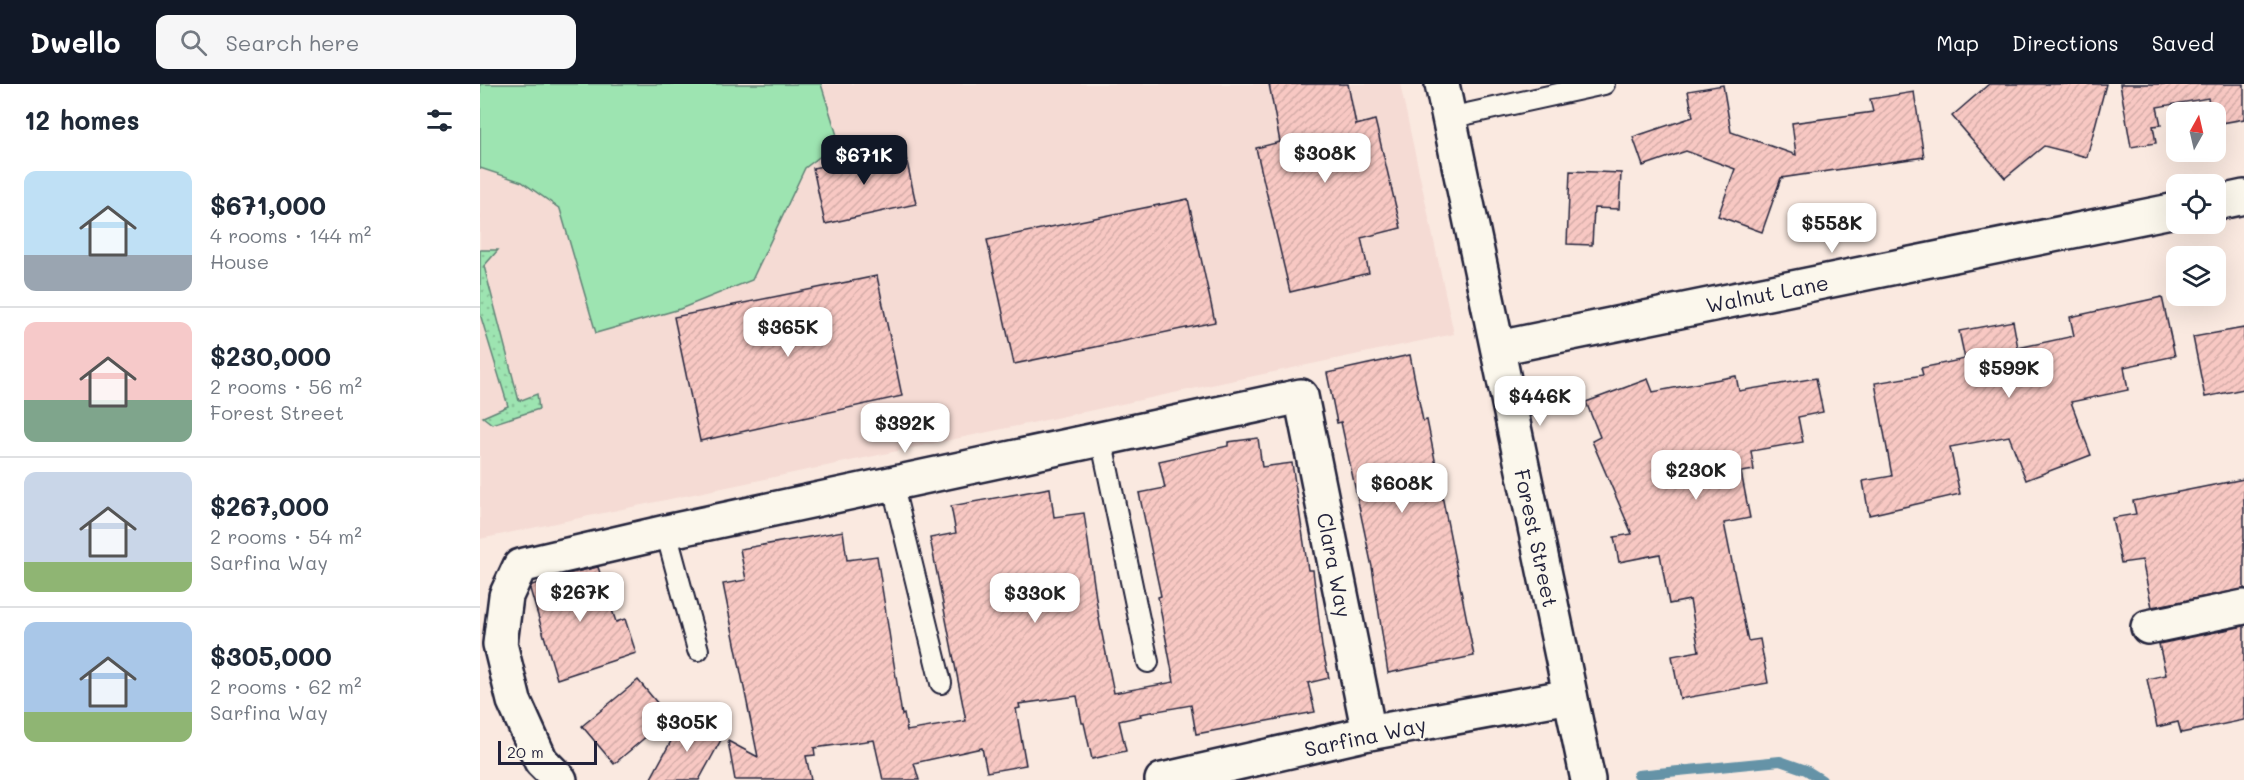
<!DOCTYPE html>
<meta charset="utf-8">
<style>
body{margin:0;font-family:Mali,sans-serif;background:#f6f6f7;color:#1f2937;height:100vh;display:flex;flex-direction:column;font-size:22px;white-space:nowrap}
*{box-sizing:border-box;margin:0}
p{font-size:20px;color:#747a83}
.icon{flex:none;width:33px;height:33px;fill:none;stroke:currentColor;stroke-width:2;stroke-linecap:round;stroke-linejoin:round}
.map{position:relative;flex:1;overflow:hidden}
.sheet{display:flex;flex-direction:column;background:#fff;width:480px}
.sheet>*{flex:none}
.needle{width:39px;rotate:8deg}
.tools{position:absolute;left:1686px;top:18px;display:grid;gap:12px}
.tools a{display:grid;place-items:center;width:60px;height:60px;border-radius:12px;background:#fff;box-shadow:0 6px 24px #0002;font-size:30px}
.scale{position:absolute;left:18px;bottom:15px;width:99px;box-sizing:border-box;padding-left:6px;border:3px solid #22223b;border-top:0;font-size:16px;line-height:21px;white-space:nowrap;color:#22223b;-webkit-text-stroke:4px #fbf7ec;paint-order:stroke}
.price{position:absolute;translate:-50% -51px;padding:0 14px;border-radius:12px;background:#fff;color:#222;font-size:20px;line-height:39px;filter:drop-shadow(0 2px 3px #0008)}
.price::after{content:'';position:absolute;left:50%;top:36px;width:18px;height:14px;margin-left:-9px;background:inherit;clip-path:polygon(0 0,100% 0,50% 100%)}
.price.current{background:#111827;color:#fff}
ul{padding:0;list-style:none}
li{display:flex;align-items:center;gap:18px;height:150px;padding:0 24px}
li+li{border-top:2px solid #e0e1e3}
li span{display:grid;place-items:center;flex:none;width:168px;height:120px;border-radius:12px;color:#555}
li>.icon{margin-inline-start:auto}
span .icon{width:72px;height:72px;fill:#fffc;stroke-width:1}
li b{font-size:26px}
h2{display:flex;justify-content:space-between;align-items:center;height:72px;padding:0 24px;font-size:26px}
header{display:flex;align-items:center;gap:36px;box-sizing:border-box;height:84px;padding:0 30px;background:#111827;color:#fff}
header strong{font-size:28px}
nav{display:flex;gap:33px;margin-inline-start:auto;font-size:21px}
.search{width:420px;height:54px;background:#f6f6f7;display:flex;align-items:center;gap:15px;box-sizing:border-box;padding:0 21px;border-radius:12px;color:#747a83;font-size:22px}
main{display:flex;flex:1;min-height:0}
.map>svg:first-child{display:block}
.built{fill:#f5dbd4}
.grass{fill:url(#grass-dots);stroke:#608376;stroke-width:1.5}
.pitch{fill:#9de4b1;stroke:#608376;stroke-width:1.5}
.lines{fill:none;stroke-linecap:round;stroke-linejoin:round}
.stream{stroke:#6593a7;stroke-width:10}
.building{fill:url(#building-hatch);stroke:#22223b;stroke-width:1.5}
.lane-casing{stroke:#22223b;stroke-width:24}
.street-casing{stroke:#22223b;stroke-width:38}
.lane{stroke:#fbf7ec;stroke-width:20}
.street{stroke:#fbf7ec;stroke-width:33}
.labels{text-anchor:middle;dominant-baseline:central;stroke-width:4.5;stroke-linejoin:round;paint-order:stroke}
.street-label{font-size:21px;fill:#22223b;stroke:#fbf7ec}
</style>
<header>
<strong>Dwello</strong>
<div class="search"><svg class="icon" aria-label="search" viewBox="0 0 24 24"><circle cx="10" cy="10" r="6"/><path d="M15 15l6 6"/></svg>Search here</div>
<nav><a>Map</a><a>Directions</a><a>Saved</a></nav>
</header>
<main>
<section class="sheet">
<h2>12 homes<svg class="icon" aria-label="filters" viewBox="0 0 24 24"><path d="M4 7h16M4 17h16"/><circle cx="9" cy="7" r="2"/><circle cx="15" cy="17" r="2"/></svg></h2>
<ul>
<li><span style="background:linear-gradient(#bfe0f5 70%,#9aa5b1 0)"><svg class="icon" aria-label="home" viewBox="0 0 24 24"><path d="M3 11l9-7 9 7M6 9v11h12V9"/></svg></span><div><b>$671,000</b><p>4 rooms · 144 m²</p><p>House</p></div></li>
<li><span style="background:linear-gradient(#f6c9c9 65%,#7fa58c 0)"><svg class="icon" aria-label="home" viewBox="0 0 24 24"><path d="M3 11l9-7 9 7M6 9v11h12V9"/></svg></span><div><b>$230,000</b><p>2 rooms · 56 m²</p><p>Forest Street</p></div></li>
<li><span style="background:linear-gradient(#c9d6e8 75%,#8fb573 0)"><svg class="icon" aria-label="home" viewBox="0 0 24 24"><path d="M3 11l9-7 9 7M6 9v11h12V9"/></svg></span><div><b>$267,000</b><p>2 rooms · 54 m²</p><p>Sarfina Way</p></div></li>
<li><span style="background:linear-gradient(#a9c7e8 75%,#8fb573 0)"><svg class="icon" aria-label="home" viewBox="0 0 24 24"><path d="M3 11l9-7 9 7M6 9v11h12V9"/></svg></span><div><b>$305,000</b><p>2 rooms · 62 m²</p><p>Sarfina Way</p></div></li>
</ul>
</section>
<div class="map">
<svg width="1764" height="696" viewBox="0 0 1764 696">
<defs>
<pattern id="grass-dots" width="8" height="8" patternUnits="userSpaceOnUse" patternTransform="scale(1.5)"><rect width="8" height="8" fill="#9de4b1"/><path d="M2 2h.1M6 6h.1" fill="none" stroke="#87c399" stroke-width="1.8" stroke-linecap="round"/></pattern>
<pattern id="building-hatch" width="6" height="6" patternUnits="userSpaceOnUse" patternTransform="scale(1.5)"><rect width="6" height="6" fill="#f8c8c3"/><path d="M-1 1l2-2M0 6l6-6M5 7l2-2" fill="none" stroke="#d4aca8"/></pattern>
</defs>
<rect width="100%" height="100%" fill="#fae9e0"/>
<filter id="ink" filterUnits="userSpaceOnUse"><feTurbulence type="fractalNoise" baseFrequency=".0167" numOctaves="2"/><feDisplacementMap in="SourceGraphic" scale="12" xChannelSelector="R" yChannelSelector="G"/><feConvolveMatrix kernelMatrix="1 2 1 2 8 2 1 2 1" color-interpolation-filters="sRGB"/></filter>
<g filter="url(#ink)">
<path class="built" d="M 0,0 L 920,0 L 974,250 L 0,455 Z"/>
<path class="grass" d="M 0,166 L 18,166 L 4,182 L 39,317 L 57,310 L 59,325 L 12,340 L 3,333 L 28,322 L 0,230 Z"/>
<path class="pitch" d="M 0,0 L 341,0 L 359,58 L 325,84 L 272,196 L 200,225 L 116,249 L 80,125 L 42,98 L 0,84 Z"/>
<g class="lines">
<path class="stream" d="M 1158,691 L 1300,677 L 1326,686 L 1342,696"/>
</g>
<g class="building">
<path d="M 789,0 L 868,0 L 876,41 L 895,36 L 921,144 L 881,154 L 889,189 L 810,208 L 776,64 L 800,58 Z"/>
<path d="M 1509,0 L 1626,0 L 1607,73 L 1564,62 L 1525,94 L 1472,32 Z"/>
<path d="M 1640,0 L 1764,0 L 1764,35 L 1736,40 L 1736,28 L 1731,28 L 1728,14 L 1677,23 L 1681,41 L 1673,42 L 1676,59 L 1651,63 Z"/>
<path d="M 1243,1 L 1251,48 L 1316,71 L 1312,39 L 1393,28 L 1390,15 L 1434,8 L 1444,73 L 1301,94 L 1282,148 L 1238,132 L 1255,85 L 1206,67 L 1163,82 L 1153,53 L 1213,33 L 1208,7 Z"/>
<path d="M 424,64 L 436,120 L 345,140 L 333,84 Z"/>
<path d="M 1090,87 L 1141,89 L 1139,125 L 1114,124 L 1112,161 L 1087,160 Z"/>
<path d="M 708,115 L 735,238 L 534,280 L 507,156 Z"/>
<path d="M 397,192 L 422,312 L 220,357 L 194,233 Z"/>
<path d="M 1682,213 L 1695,272 L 1644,283 L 1648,306 L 1591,318 L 1611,371 L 1546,396 L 1529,352 L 1470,363 L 1480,410 L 1389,431 L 1383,397 L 1412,392 L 1395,299 L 1443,291 L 1441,284 L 1485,275 L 1479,247 L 1533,237 L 1538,264 L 1594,252 L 1590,233 Z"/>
<path d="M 1764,244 L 1764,305 L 1725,313 L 1713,253 Z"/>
<path d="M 930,271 L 943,337 L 947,336 L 994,572 L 908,589 L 892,483 L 861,338 L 857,339 L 847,289 Z"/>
<path d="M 1256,292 L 1259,307 L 1336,294 L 1343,328 L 1318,333 L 1323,358 L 1271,367 L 1274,386 L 1261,388 L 1270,434 L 1244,439 L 1268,557 L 1280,555 L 1288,599 L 1200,615 L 1192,572 L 1219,567 L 1210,516 L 1189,520 L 1180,470 L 1139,478 L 1134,453 L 1152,450 L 1112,357 L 1120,353 L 1106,318 L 1168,295 L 1173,308 Z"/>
<path d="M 778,354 L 782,383 L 812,379 L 828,486 L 833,486 L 842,563 L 849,594 L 828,599 L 835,628 L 716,650 L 711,621 L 660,630 L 661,632 L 639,637 L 646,667 L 612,675 L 604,639 L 602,639 L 597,612 L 539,620 L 540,624 L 536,625 L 546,681 L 507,688 L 502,664 L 434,679 L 439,696 L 403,696 L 394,656 L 334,664 L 335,671 L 326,672 L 331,696 L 255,696 L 248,657 L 278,673 L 243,500 L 266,496 L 260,465 L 363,447 L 367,476 L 397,472 L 422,631 L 424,630 L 427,647 L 486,637 L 450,454 L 476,449 L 471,422 L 570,404 L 574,433 L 604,429 L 619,535 L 634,609 L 694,598 L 678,513 L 681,512 L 659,409 L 685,404 L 679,377 L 748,362 L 748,358 Z"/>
<path d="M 1764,395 L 1764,505 L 1672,523 L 1662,476 L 1641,479 L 1632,434 L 1656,430 L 1653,417 Z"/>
<path d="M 118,483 L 136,538 L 145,535 L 156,569 L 77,595 L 50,505 L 52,501 L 78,492 Z"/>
<path d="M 1764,542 L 1764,636 L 1701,649 L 1698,638 L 1677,643 L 1667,595 L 1686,591 L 1679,560 Z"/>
<path d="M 158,596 L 189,633 L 134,680 L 102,642 Z"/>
<path d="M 204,633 L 242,654 L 219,696 L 170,696 Z"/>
</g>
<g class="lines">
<g class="lane-casing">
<g id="lane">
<path d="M 969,34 L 1124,0"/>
<path d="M 621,354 L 668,578"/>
<path d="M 412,399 L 461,599"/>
<path d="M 186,448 L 218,566"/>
</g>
</g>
<g class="street-casing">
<g id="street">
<path d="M 962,0 L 1108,696"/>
<path d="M 1736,119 L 1764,113"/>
<path d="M 1018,264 L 1696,126"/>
<path d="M 1668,543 L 1764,523"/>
<path d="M 80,696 L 61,677 L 34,617 L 20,560 L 26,512 L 40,482 L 186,448 L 821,312 L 889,649"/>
<path d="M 682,696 L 889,649 L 1090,612"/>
</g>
</g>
<use href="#lane" class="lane"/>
<use href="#street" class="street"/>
</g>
</g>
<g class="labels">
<g class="street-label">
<text transform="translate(1287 209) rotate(-11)">Walnut Lane</text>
<text transform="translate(1057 454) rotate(78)">Forest Street</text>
<text transform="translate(855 481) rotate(79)">Clara Way</text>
<text transform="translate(885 652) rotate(-12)">Sarfina Way</text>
</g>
</g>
</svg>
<div class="tools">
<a><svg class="needle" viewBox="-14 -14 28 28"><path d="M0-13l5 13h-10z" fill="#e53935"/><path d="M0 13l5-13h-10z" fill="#747a83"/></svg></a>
<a><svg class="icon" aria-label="locate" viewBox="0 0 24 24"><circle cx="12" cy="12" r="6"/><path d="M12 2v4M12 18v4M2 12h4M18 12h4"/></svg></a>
<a><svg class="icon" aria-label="layers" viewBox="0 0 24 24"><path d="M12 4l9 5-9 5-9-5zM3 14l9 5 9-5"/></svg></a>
</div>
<div class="scale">20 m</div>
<b class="price" style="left:845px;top:100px">$308K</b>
<b class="price current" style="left:384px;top:102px">$671K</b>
<b class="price" style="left:1352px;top:170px">$558K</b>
<b class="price" style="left:308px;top:274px">$365K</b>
<b class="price" style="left:1529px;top:315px">$599K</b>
<b class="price" style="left:1060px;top:343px">$446K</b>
<b class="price" style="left:425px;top:370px">$392K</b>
<b class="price" style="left:1216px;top:417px">$230K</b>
<b class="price" style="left:922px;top:430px">$608K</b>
<b class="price" style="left:100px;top:539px">$267K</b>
<b class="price" style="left:555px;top:540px">$330K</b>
<b class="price" style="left:207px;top:669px">$305K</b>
</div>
</main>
